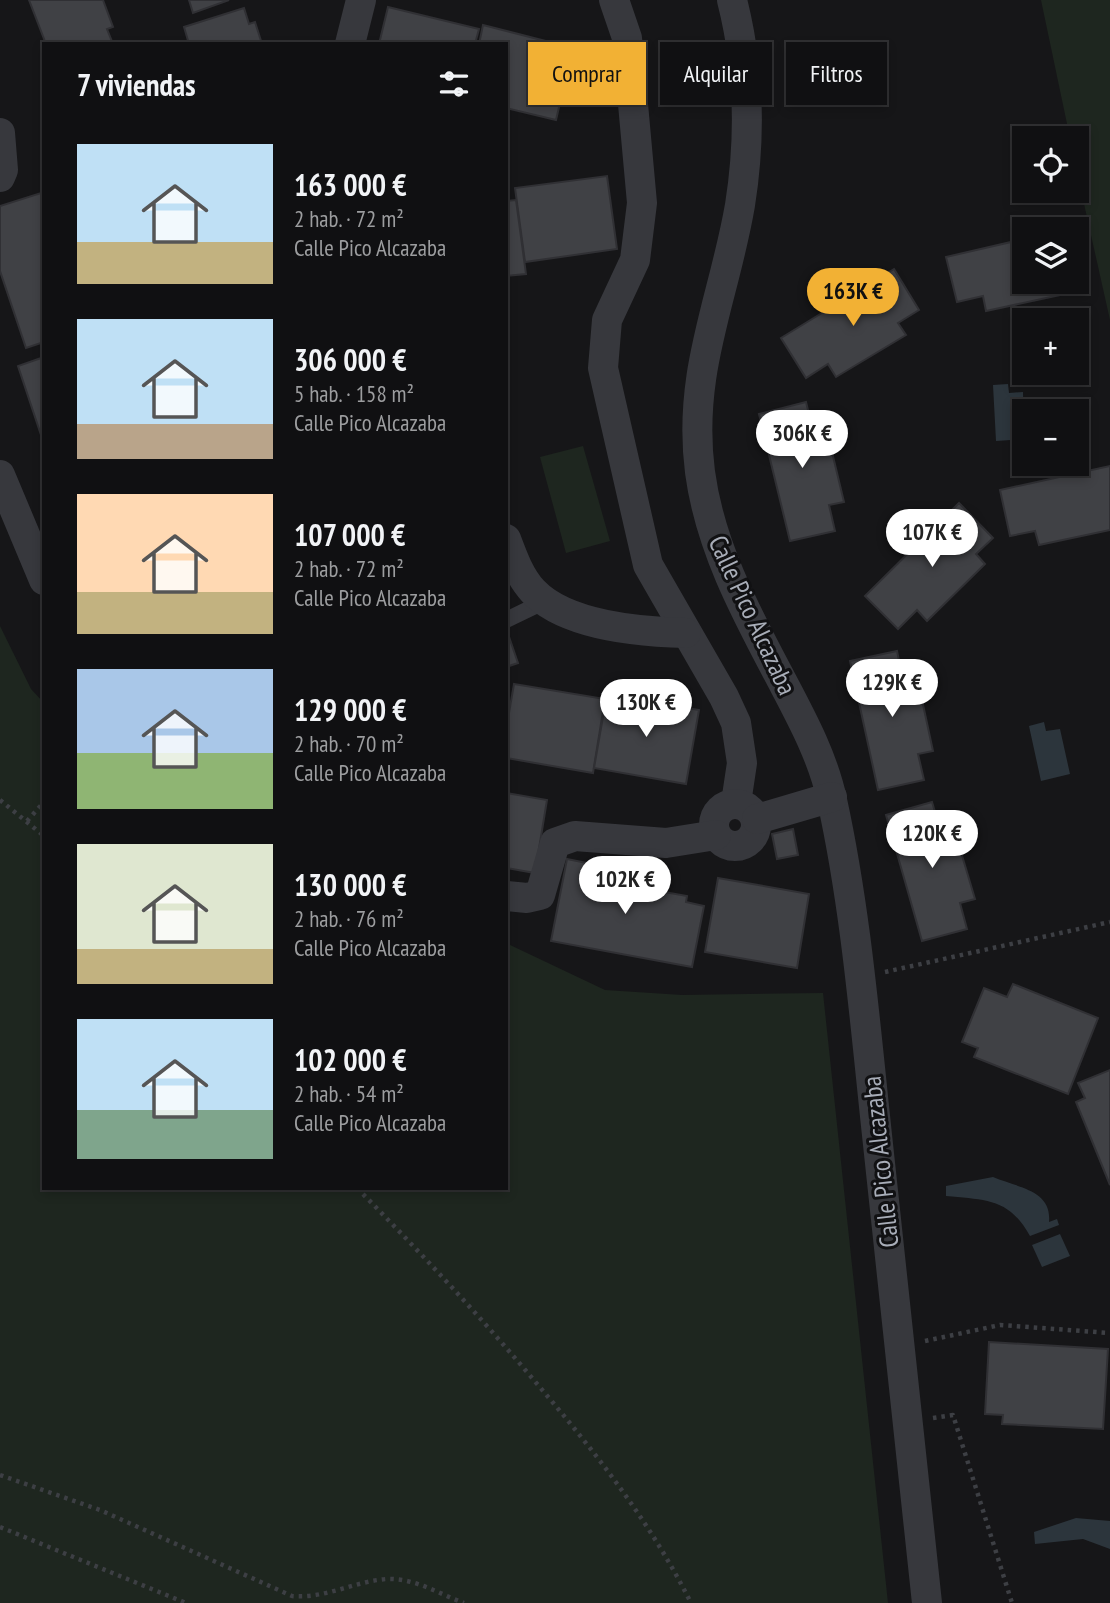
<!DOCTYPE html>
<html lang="es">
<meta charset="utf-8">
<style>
body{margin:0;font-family:"PT Sans Narrow",sans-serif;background:#1e1e20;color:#f1f3f6;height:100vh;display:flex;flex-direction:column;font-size:26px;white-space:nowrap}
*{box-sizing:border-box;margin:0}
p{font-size:23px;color:#9c9d9f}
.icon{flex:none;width:38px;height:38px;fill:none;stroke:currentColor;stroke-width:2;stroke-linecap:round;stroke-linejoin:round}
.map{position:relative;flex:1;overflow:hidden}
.sheet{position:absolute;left:42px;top:42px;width:466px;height:1148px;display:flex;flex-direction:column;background:#101012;border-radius:0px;box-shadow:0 4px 10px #0003,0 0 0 2px #303032}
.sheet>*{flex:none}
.top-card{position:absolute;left:528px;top:42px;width:476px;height:63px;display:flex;gap:14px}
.buttons{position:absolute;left:1012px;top:126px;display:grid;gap:14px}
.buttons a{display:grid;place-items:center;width:77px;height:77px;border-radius:0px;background:#101012;box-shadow:0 4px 10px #0003,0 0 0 2px #303032;font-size:35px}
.price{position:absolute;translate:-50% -60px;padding:0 16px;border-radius:24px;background:#fff;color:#222;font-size:23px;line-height:46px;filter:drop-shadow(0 2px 4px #0008)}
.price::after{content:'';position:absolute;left:50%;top:42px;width:21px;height:16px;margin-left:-10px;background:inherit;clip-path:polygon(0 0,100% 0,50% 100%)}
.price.on{background:#f2b134;color:#111}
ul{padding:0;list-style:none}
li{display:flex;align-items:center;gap:21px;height:175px;padding:0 35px}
li span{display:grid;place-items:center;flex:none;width:196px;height:140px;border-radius:0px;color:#555}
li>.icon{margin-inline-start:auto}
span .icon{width:84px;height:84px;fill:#fffc;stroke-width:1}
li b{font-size:30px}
h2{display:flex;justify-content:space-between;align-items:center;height:84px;padding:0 35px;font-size:30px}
.pill{padding:0 24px;border-radius:0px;background:#101012;box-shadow:0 4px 10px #0003,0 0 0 2px #303032;font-size:24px;line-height:63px}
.pill.on{background:#f2b134;color:#111}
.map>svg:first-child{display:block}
.green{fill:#1e261f}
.water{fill:#2c353c}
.building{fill:#404145;stroke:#303034;stroke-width:2}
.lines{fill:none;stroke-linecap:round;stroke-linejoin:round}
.path{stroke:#3d3f44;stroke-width:4.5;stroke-dasharray:3.5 5;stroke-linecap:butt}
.lane{stroke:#37383d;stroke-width:16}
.street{stroke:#37383d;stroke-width:30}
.labels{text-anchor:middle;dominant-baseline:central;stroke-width:6;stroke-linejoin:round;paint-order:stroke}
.street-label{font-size:26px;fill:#a8adb8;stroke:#111113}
</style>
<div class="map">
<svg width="1110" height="1603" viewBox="0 0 1110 1603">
<rect width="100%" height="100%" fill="#161618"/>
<g class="green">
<path d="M 1041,0 L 1110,0 L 1110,320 L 1076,168 L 1076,138 L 1070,138 Z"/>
<path d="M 583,446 L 610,541 L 566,553 L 540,457 Z"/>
<path d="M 0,626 L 31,689 L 44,703 L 44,1188 L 506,1188 L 506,943 L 605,990 L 682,995 L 823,993 L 888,1603 L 0,1603 Z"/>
</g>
<g class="water">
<path d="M 1008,384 L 1009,393 L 1023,392 L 1024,439 L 996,441 L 993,385 Z"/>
<path d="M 1044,722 L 1046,731 L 1060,729 L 1070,774 L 1041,781 L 1029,726 Z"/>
<path d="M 993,1177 C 1019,1188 1052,1190 1049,1222 L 1057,1219 L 1059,1225 L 1030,1236 C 1009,1198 986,1200 946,1196 L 946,1186 Z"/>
<path d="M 1060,1234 L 1070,1256 L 1042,1267 L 1032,1245 Z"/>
<path d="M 1076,1518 L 1110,1521 L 1110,1549 L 1083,1539 L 1035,1544 L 1034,1532 Z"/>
</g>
<g class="building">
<path d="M 29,0 L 103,0 L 113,27 L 107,29 L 113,44 L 46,44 Z"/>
<path d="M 189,0 L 229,0 L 193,13 Z"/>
<path d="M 388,7 L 479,29 L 475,44 L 379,44 Z"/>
<path d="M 244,8 L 249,24 L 255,22 L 262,44 L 189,44 L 184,27 Z"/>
<path d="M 483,25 L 573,48 L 556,120 L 506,108 L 506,44 L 479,44 Z"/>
<path d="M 607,176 L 617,249 L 525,262 L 515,188 Z"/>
<path d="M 44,192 L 44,342 L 26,348 L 0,271 L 0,206 Z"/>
<path d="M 516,200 L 526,274 L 506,276 L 506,201 Z"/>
<path d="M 1076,233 L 1086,275 L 1076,277 Z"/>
<path d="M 1024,239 L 1024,282 L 1062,282 L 1065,294 L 986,311 L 983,296 L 957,302 L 946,257 Z"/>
<path d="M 894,269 L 919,310 L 898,323 L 906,335 L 836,377 L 828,364 L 806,378 L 781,338 Z"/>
<path d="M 44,357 L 44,444 L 18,366 Z"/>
<path d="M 806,402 L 812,426 L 825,423 L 844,502 L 829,505 L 835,531 L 790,541 L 759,414 Z"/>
<path d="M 1110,466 L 1110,530 L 1039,545 L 1035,531 L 1010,536 L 1000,490 Z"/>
<path d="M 959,503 L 993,538 L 976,554 L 985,564 L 927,621 L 917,610 L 898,629 L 865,596 Z"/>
<path d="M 506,628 L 518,663 L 506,667 Z"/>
<path d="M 897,651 L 902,675 L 916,672 L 933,751 L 918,754 L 924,780 L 878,790 L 850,661 Z"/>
<path d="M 514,684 L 605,699 L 593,773 L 506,758 L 506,730 Z"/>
<path d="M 607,694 L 699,710 L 686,784 L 594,768 Z"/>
<path d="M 506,793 L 547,800 L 535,873 L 506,868 Z"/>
<path d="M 932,802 L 939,825 L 952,822 L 975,899 L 960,903 L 967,929 L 922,941 L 886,815 Z"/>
<path d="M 793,829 L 798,855 L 777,859 L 772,834 Z"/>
<path d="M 567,859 L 627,871 L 625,885 L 687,896 L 686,902 L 704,906 L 692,967 L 551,941 Z"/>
<path d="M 718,878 L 809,894 L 797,968 L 705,952 Z"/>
<path d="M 1013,984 L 1098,1018 L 1068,1094 L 974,1057 L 978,1048 L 962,1042 L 984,988 L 1007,997 Z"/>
<path d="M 1110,1070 L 1110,1185 L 1076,1102 L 1085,1098 L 1078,1083 Z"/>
<path d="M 989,1342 L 1108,1349 L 1103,1429 L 1002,1424 L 1003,1415 L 985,1414 Z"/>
</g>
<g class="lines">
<g class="path">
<path d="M 0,800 L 44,836"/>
<path d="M 27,821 L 44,802"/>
<path d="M 885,972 L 1110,922"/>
<path d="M 357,1188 C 420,1252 480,1316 538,1385 C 596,1453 651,1523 691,1603"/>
<path d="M 925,1341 L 1000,1325 L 1110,1333"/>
<path d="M 933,1418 L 953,1415 L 1012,1603"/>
<path d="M 0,1475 L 100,1510 L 292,1596 C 325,1599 355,1581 387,1579 C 415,1578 439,1594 464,1603"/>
<path d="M 0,1527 L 186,1603"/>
</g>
<path class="lane" d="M 506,620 L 533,607 L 542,599"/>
<g class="street">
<path d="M 614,0 L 627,38 L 642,203 L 635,260 L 607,320 L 603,368 L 648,565 L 724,697 L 736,723 L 742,763 L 736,803"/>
<path d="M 732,0 C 749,67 751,136 740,205 C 724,299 687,372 700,472 C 710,547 746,613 781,679 C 801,717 823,757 832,800 C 856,910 865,1023 877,1135 C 894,1291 910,1447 927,1603"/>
<path d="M 350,44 L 361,0"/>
<path d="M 0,133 L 3,170 L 0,177"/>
<path d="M 0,475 L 44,580"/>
<path d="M 506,539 C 513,558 520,577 533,591 C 566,626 641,632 686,633"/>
<circle cx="735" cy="825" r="21"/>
<path d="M 757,819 L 832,797"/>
<path d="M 506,896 L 527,898 L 540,895 L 555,843 L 575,836 L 666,843 L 716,835"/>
</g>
</g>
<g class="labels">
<g class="street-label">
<text transform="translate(753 615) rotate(65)">Calle Pico Alcazaba</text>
<text transform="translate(880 1162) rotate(-96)">Calle Pico Alcazaba</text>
</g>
</g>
</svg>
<div class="buttons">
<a><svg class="icon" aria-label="locate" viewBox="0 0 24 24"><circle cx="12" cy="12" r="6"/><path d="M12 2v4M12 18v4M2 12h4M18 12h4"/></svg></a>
<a><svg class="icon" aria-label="layers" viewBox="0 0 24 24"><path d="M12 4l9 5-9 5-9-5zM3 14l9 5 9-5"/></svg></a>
<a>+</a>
<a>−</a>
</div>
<b class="price on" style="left:853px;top:328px">163K €</b>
<b class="price" style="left:802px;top:470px">306K €</b>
<b class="price" style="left:932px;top:569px">107K €</b>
<b class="price" style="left:892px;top:719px">129K €</b>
<b class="price" style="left:646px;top:739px">130K €</b>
<b class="price" style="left:932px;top:870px">120K €</b>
<b class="price" style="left:625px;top:916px">102K €</b>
<div class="top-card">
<a class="pill on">Comprar</a>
<a class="pill">Alquilar</a>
<a class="pill">Filtros</a>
</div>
<section class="sheet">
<h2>7 viviendas<svg class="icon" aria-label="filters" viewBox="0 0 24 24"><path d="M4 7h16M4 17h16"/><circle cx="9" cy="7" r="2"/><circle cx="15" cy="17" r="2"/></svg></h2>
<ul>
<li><span style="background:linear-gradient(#bfe0f5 70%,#c2b280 0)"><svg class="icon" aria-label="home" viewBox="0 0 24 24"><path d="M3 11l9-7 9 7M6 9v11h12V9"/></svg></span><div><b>163 000 €</b><p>2 hab. · 72 m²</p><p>Calle Pico Alcazaba</p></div></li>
<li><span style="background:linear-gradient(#bfe0f5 75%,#b9a48a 0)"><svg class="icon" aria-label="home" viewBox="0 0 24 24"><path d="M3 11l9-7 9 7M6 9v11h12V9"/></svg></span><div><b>306 000 €</b><p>5 hab. · 158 m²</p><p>Calle Pico Alcazaba</p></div></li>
<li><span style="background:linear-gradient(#ffd9b3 70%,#c2b280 0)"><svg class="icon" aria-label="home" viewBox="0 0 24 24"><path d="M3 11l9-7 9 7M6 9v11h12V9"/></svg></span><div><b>107 000 €</b><p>2 hab. · 72 m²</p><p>Calle Pico Alcazaba</p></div></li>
<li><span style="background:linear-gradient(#a9c7e8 60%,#8fb573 0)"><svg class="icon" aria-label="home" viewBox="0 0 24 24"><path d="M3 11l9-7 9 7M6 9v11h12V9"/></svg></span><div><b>129 000 €</b><p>2 hab. · 70 m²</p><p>Calle Pico Alcazaba</p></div></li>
<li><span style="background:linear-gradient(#dfe7d0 75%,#c2b280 0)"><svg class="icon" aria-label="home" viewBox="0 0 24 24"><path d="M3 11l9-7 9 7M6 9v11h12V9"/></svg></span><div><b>130 000 €</b><p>2 hab. · 76 m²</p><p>Calle Pico Alcazaba</p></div></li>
<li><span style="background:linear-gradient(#bfe0f5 65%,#7fa58c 0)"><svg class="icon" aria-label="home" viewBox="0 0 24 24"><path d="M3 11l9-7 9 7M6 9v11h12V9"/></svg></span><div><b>102 000 €</b><p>2 hab. · 54 m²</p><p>Calle Pico Alcazaba</p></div></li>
</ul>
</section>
</div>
